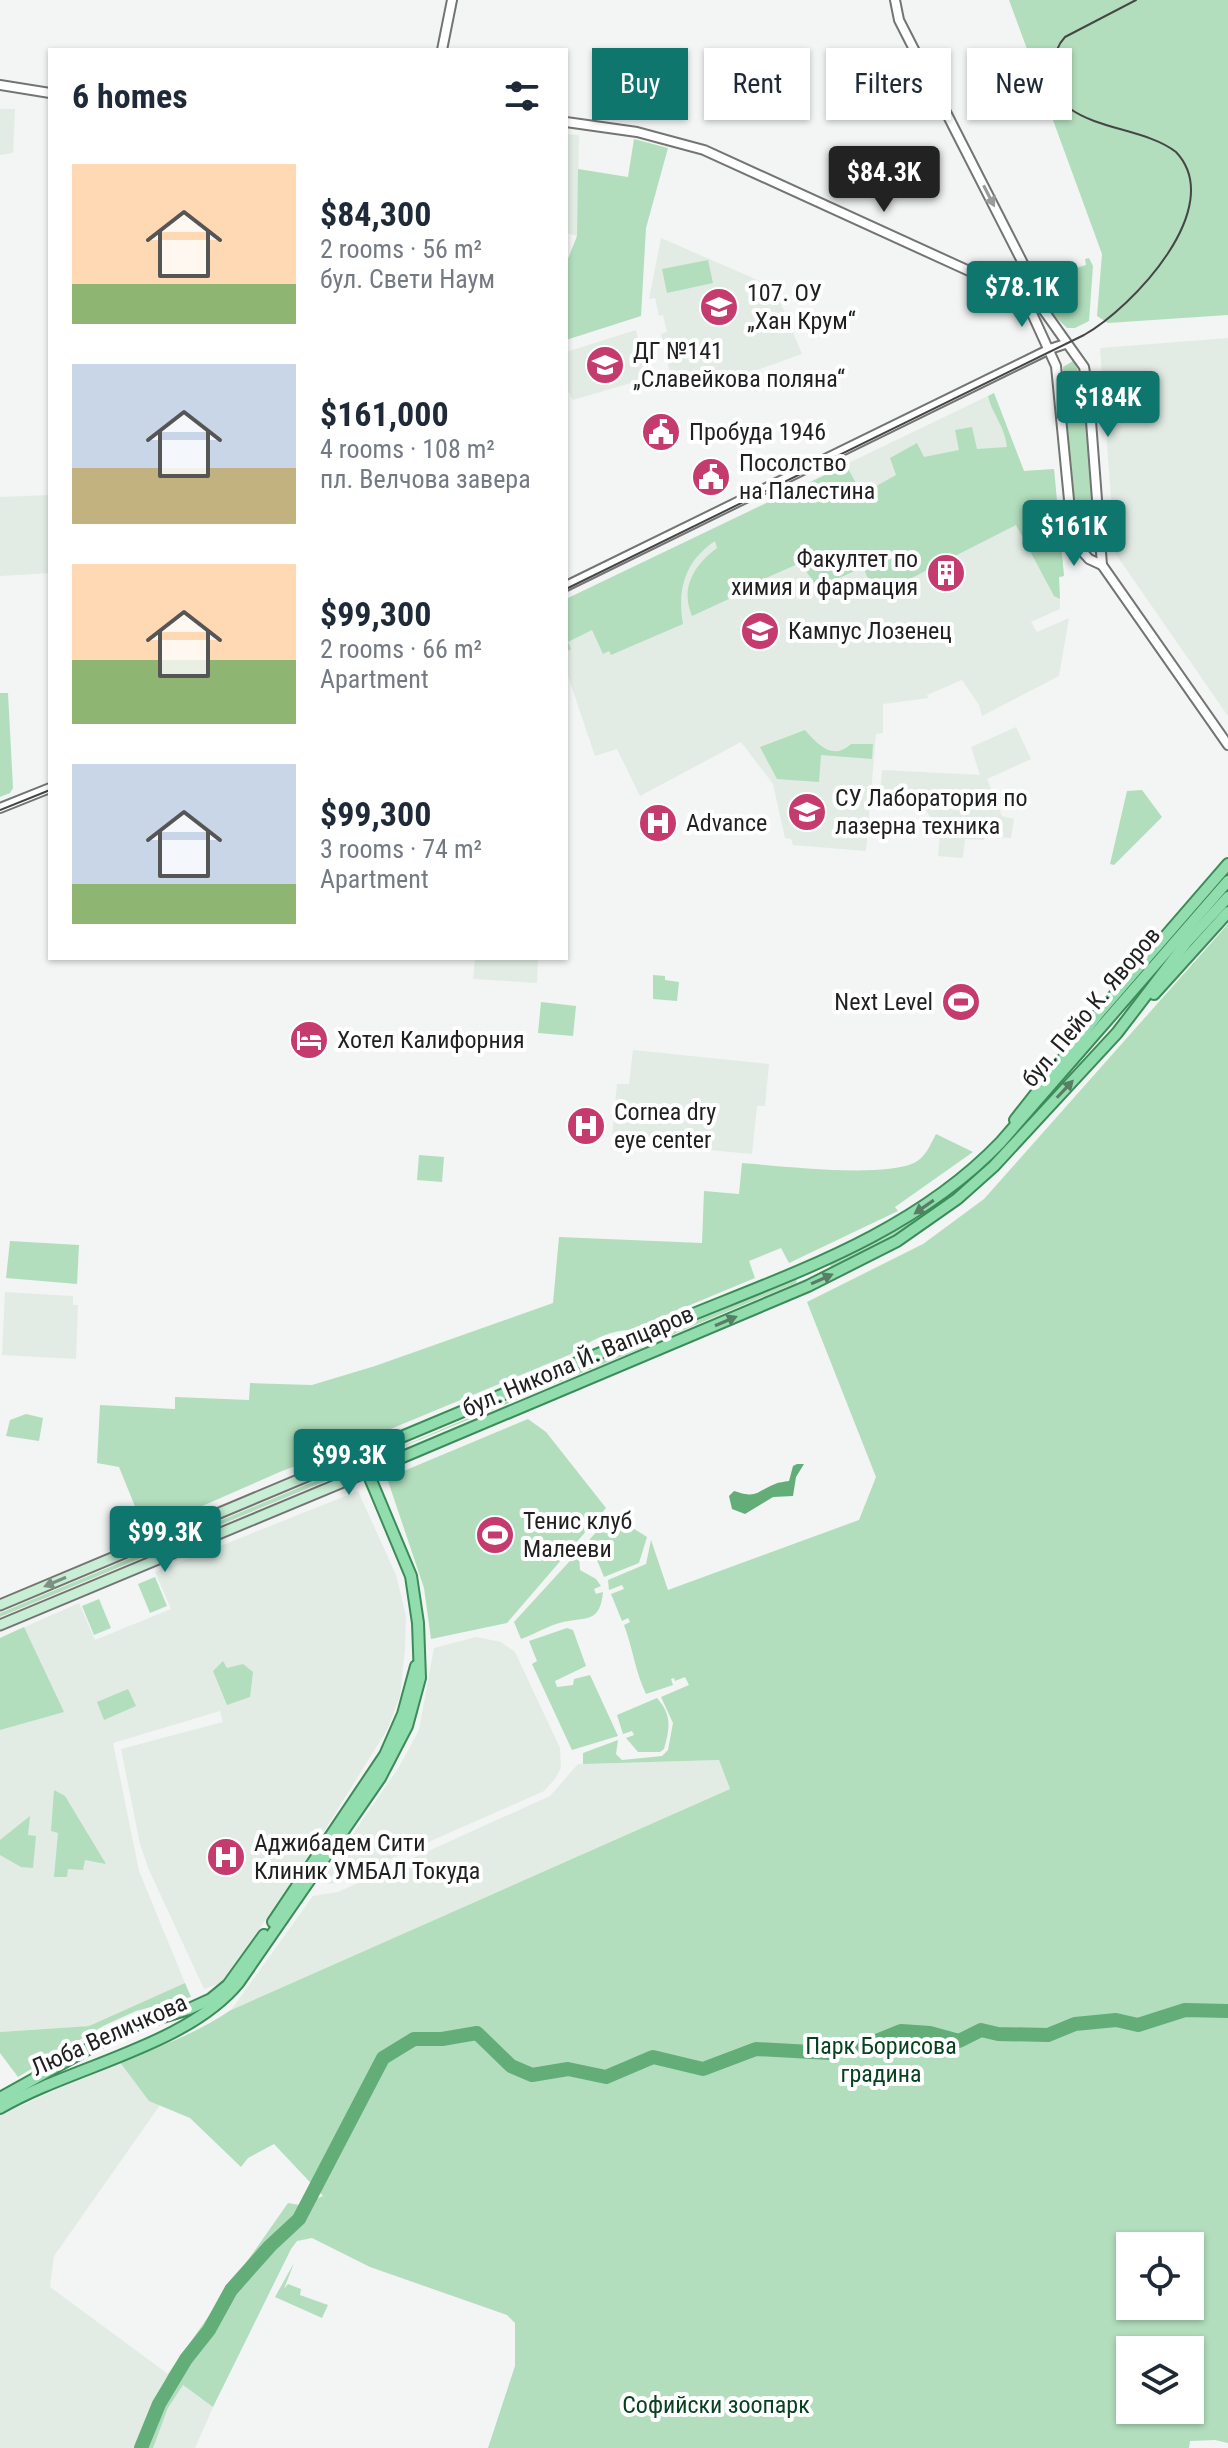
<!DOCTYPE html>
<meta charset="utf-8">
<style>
body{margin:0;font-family:"Roboto Condensed",sans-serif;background:#f6f6f7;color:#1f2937;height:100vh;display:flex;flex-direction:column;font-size:30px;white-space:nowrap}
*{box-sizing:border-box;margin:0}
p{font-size:26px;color:#747a83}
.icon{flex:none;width:44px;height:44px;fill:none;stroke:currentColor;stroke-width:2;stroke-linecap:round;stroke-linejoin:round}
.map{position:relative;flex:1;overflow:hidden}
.panel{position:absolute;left:48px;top:48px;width:520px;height:912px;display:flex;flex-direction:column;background:#fff;border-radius:0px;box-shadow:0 2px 6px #0004}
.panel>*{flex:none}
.hud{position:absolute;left:592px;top:48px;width:516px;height:72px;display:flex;gap:16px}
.fabs{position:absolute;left:1116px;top:2232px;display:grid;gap:16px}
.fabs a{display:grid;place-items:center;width:88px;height:88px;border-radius:0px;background:#fff;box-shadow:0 2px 6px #0004;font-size:40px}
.price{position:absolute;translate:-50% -68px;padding:0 18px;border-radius:8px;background:#0f766e;color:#fff;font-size:26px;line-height:52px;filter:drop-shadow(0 2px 4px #0008)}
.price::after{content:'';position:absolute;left:50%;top:48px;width:24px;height:18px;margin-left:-12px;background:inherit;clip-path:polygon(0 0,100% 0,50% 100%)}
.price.on{background:#222;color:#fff}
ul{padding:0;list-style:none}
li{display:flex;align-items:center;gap:24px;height:200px;padding:0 24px}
li span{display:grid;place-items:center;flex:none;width:224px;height:160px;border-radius:0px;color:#555}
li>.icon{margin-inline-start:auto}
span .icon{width:96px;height:96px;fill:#fffc;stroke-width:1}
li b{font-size:34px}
h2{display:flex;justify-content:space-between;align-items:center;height:96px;padding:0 24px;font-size:34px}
.tag{padding:0 28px;border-radius:0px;background:#fff;box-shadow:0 2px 6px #0004;font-size:28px;line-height:72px}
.tag.on{background:#0f766e;color:#fff}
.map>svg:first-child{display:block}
.built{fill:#e2ece4}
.green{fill:#b2debd;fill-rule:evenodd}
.water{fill:#63ad79}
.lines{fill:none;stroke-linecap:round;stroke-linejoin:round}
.river{stroke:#63ad79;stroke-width:14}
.tertiary-casing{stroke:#737573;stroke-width:12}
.secondary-casing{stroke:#737573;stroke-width:13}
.primary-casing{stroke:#3b8c58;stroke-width:14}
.tertiary{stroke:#fff;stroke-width:8}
.secondary{stroke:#c9eed6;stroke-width:9}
.primary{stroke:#92ddad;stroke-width:10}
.tram{stroke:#454645;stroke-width:2}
.oneway{fill:#9a9b9a}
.oneway2{fill:#587e66}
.oneway3{fill:#7c9184}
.labels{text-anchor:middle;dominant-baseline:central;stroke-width:8;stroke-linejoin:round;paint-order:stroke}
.poi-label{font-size:24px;fill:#1f201f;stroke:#fff;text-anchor:start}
.street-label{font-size:24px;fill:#1f201f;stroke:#fff}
.park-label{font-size:24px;fill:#064220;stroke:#fff}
</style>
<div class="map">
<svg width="1228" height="2448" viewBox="0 0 1228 2448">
<rect width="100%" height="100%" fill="#f2f5f3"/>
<g class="built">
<path d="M 0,109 L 15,109 L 13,153 L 0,155 Z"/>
<path d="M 566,134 L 579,135 L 577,236 L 566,233 Z"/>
<path d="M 661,238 L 774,287 L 802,354 L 712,386 L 703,384 L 674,391 L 661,334 L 667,332 L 663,315 L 659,316 L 655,298 L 649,299 Z"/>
<path d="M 636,330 L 648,378 L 573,400 L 566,387 L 566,352 Z"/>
<path d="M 1228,338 L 1228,716 L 1115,553 L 1100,348 Z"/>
<path d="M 994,393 L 1024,471 L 1054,469 L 1064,576 L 1059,577 L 1060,609 L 1031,622 L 1037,632 L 1069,618 L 1059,676 L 982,716 L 979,705 L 962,680 L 927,695 L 928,698 L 883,704 L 883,733 L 876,734 L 866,851 L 793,845 L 791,839 L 785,838 L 773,784 L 741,742 L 640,796 L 617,749 L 595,756 L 566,670 L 566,599 Z"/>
<path d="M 50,495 L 50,573 L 0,576 L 0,497 Z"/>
<path d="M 1016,727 L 1031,759 L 987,779 L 1002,816 L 1014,819 L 1011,838 L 985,836 L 984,840 L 965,839 L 963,858 L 938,856 L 940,834 L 924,807 L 879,805 L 882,770 L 980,775 L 971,747 Z"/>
<path d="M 475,958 L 538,958 L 537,983 L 473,979 Z"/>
<path d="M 633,1050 L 769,1064 L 765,1106 L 757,1106 L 752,1154 L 634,1143 L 634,1139 L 612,1137 L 617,1084 L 629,1084 Z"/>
<path d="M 5,1292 L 73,1296 L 73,1305 L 78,1305 L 76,1359 L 2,1355 Z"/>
<path d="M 358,1491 L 396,1575 L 406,1616 L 405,1649 L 400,1696 L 387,1730 L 316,1844 L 224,1982 L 204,1989 L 149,1870 L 140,1844 L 121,1749 L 223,1722 L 220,1711 L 113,1743 L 139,1871 L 185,1983 L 89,2026 L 0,2032 L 0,1638 L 79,1603 L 95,1640 L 171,1609 L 155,1572 Z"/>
<path d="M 476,1637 L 501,1642 L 515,1652 L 560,1748 L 561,1768 L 555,1779 L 544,1791 L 336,1883 L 327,1884 L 324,1876 L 399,1767 L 419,1730 L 434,1648 Z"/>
<path d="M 719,1760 L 730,1789 L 231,2010 L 313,1896 L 338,1892 L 550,1796 L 578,1764 Z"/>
<path d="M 119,2061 L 149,2100 L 160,2105 L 54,2256 L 50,2287 L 168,2374 L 136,2448 L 0,2448 L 0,2115 Z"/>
<path d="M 183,2385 L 213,2407 L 195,2448 L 153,2448 L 168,2408 Z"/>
</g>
<g class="green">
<path d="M 1009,0 L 1228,0 L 1228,315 L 1108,323 L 1097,316 L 1102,254 Z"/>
<path d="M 634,139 L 668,148 L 646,228 L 641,316 L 566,340 L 566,264 L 577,236 L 578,169 L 628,177 Z"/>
<path d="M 1089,258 L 1093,266 L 1089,321 L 1075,328 L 1067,328 L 1033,295 L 1037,278 L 1044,271 L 1057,267 L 1059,273 L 1086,265 L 1085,259 Z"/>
<path d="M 708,260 L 713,283 L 667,293 L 662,269 Z"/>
<path d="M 1073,361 C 1093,392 1093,491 1095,531 L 1081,535 L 1076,533 L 1075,523 L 1063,375 L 1063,367 Z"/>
<path d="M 994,393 L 1024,471 L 1054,469 L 1064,576 L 1059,577 L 1060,599 L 1054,596 L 1016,525 L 886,591 L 884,588 L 874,593 L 863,567 L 818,588 L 800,563 L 730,594 L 731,598 L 692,616 C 680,588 694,565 717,548 L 715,541 C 685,561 677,589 683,624 L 611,655 L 609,651 L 603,654 L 592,630 L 568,642 L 571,649 L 566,652 L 566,599 L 846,465 L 862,494 L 896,475 L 890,458 L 917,443 L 924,457 L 959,450 L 955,430 L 972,427 L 977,449 L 1007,447 C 1004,424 993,416 988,396 Z"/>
<path d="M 0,693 L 8,693 L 13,788 L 10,793 L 0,797 Z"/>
<path d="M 805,730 C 818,745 833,761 851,744 L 873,744 L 872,759 L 821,755 L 819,782 L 777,779 L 760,747 Z"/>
<path d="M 1142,790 L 1162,817 L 1114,865 L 1110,864 L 1127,791 Z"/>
<path d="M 1228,888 C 1210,918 1171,952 1147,979 C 1065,1075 990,1189 874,1247 C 860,1254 845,1263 830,1267 L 831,1263 L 915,1220 L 984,1166 Z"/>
<path d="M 1228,924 L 1228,2443 L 1215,2440 L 1190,2441 L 1189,2448 L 488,2448 L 515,2366 L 515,2323 L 507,2315 L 370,2267 L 312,2238 L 297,2241 L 291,2249 L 213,2407 L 183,2385 L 168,2408 L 153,2448 L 136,2448 L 168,2374 L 288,2203 L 300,2205 L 323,2196 L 274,2144 L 248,2158 L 241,2167 L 190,2118 L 149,2101 L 119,2061 C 158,2048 197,2033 231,2010 L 730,1789 L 719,1760 L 583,1764 L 583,1753 L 618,1740 L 616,1754 L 622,1760 L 662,1756 L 668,1750 L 673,1723 L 661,1697 L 689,1685 L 685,1677 L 675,1681 L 674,1678 L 671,1679 L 673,1685 L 646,1694 C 635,1671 633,1649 624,1625 L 630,1622 L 628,1618 L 622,1621 L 611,1594 L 624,1589 L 622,1585 L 609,1590 L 608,1580 L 646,1564 L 651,1540 L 668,1590 L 859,1520 L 876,1477 L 807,1302 L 923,1244 L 984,1199 ZM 1130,2246 L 1190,2246 L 1190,2306 L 1130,2306 ZM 1130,2350 L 1190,2350 L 1190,2410 L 1130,2410 Z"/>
<path d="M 653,975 L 665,976 L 665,980 L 679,982 L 677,1001 L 653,999 Z"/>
<path d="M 541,1002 L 576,1006 L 573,1036 L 538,1033 Z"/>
<path d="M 936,1134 L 973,1152 L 895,1207 L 898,1211 L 789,1263 L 781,1248 L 749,1261 L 755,1278 L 630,1330 C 606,1331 589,1342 569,1355 L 347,1447 L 282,1471 L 145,1531 L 119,1467 L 97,1463 L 100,1405 L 175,1409 L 175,1397 L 249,1400 L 250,1383 L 312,1385 L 375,1366 L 553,1303 L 559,1237 L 702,1243 L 704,1191 L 739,1194 L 742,1163 C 782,1166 880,1178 914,1163 C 926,1157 930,1145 936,1134 Z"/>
<path d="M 419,1155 L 444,1157 L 442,1182 L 417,1180 Z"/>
<path d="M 10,1241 L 79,1245 L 77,1284 L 6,1278 Z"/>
<path d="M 797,1278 L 796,1283 L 662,1339 L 661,1335 Z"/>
<path d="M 640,1344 L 642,1348 L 373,1459 Z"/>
<path d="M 26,1414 L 43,1418 L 39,1441 L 6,1436 L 10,1420 Z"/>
<path d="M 528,1419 L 546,1432 L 606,1508 L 507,1623 L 431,1639 L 424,1588 L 387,1478 Z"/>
<path d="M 346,1468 L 347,1472 L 0,1617 L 0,1613 Z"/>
<path d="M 612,1515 L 647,1537 L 639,1563 L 604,1577 L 597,1560 L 603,1557 L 601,1552 L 579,1556 L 580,1570 L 596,1579 L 601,1586 L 594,1589 L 596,1594 L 603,1592 C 600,1623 587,1617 563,1622 C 549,1625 535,1634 521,1639 L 514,1622 Z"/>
<path d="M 155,1577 L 167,1606 L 150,1613 L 138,1584 Z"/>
<path d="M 99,1599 L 111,1628 L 94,1635 L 82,1606 Z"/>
<path d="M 24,1627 L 64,1712 L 0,1730 L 0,1638 Z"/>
<path d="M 567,1628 L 573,1630 L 586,1666 L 555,1681 L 557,1687 L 573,1685 L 574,1679 L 590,1675 L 618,1736 L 572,1750 L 532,1664 L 537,1661 L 529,1641 Z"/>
<path d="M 223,1661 L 227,1668 L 243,1664 L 253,1672 L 250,1697 L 227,1705 L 213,1671 Z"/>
<path d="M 128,1689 L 136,1706 L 104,1720 L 97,1702 Z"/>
<path d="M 657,1698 C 672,1715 670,1728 664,1749 L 660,1752 L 638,1752 L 626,1738 L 634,1735 L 632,1731 L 623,1734 L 617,1715 Z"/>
<path d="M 54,1790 L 65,1796 L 106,1864 L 85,1860 L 83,1870 L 68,1869 L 67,1877 L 54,1877 L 58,1833 L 51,1831 Z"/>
<path d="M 30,1816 L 28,1835 L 36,1836 L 33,1868 L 21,1867 L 0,1855 L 0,1840 Z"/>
<path d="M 185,1983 L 191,1997 L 136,2011 L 103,2026 L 18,2077 L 0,2053 L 0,2032 L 89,2026 Z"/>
<path d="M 294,2263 L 284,2289 L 288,2284 L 301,2289 L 300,2295 L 328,2305 L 322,2318 L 275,2297 Z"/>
</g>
<path class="water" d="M 797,1464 L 804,1464 L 796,1477 L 793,1496 L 773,1497 L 745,1514 L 732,1509 L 729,1496 L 734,1491 C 758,1499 755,1492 775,1484 C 779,1482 784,1482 789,1481 L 793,1466 Z"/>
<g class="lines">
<path class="river" d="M 141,2448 L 159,2404 L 186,2359 L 209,2330 L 231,2290 L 270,2246 L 299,2219 L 383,2058 L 414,2039 L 442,2039 L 477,2033 L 511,2066 L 532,2075 L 568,2069 L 606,2077 L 653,2057 L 703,2069 L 756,2049 L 830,2053 L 851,2046 L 864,2046 L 901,2031 L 930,2033 L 959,2041 L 981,2030 L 998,2034 L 1048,2035 L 1075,2024 L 1116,2020 L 1138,2025 L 1185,2010 L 1228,2011"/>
<g class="tertiary-casing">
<g id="tertiary">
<path d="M 895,0 L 899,20 L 1031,279 L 1024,296"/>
<path d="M 442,50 L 452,0"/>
<path d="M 0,85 L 50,93"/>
<path d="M 566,122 L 637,132 L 704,150 L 1024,296 L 1042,308 L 1084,367 L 1089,395 L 1102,565 L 1228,745"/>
<path d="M 1024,296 L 1056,366 L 1073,541 L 1089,559 L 1102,565"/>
<path d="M 566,586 L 1050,349 L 1065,344"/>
<path d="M 0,808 L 50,788"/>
</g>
</g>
<g class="secondary-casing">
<g id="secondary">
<path d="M 0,1605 L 360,1454"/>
<path d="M 0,1625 L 367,1472"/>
</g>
</g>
<g class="primary-casing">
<g id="primary">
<path d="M 1154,994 L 1228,912"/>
<path d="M 1015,1120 L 1099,1013 L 1228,864"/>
<path d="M 367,1472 L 808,1286 L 897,1241 L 957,1199 L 994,1166 L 1117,1033 L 1186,943 L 1228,897"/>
<path d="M 273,1922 L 385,1755 L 403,1714 L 416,1666"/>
<path d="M 0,2098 L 126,2028 L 189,2009 L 211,1999 L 228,1985 L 264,1935"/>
<path d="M 0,2108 C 72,2066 187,2046 239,1982 L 380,1778 L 407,1726 L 420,1678 L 418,1623 L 411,1576 L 360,1454 C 465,1411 569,1366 674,1322 C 790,1274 912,1235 1001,1142 L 1228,881"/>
</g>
</g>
<use href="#tertiary" class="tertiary"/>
<use href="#secondary" class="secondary"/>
<use href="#primary" class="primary"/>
<g class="tram">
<path d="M 566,589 L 1084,335 C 1132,308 1228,207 1176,152 C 1148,130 1099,130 1069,108 C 1054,89 1047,56 1065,37 L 1136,0"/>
<path d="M 0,810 L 50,790"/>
</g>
</g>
<defs><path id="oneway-solid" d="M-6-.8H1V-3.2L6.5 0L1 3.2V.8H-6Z" transform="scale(2)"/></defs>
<use class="oneway" href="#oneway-solid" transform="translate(989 196) rotate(63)"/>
<g class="oneway2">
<use href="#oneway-solid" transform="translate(1065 1089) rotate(-47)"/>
<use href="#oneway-solid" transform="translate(924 1207) rotate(145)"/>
<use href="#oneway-solid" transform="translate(822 1279) rotate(-24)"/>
<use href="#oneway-solid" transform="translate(726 1321) rotate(-23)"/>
</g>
<use class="oneway3" href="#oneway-solid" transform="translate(55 1582) rotate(157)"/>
<defs>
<g id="school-disc" transform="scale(2)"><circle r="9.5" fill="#c63b6e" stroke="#fff"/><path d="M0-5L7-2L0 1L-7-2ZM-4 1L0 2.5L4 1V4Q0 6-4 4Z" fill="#fff"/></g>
<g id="civic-disc" transform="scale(2)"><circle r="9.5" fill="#c63b6e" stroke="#fff"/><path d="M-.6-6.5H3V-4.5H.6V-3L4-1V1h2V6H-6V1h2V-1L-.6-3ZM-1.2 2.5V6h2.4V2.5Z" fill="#fff"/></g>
<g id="building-disc" transform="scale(2)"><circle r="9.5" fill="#c63b6e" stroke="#fff"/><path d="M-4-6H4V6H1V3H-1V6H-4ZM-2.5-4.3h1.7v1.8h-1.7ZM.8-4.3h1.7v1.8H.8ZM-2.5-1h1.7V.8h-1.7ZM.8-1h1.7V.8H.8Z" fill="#fff"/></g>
<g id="university-disc" transform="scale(2)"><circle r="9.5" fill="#c63b6e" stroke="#fff"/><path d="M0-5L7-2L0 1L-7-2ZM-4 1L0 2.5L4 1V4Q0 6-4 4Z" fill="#fff"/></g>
<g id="hospital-disc" transform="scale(2)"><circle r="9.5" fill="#c63b6e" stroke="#fff"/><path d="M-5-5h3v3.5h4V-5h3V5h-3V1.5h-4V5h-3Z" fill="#fff"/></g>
<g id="stadium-disc" transform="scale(2)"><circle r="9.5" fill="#c63b6e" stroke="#fff"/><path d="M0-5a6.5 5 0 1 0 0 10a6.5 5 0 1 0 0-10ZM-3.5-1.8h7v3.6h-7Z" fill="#fff"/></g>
<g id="hotel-disc" transform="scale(2)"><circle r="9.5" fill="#c63b6e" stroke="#fff"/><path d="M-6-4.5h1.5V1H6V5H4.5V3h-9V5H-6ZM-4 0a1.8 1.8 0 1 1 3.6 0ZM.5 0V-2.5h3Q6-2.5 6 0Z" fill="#fff"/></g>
</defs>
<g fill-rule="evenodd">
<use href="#school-disc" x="719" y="307"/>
<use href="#school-disc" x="605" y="365"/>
<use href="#civic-disc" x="661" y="432"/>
<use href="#civic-disc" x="711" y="477"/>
<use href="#building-disc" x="946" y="573"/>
<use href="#university-disc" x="760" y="631"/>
<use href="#university-disc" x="807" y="812"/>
<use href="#hospital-disc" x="658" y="823"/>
<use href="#stadium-disc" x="961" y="1002"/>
<use href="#hotel-disc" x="309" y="1040"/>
<use href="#hospital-disc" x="586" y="1126"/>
<use href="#stadium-disc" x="495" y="1535"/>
<use href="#hospital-disc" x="226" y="1857"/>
</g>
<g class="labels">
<g class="poi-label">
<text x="747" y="293">107. ОУ<tspan x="747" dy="28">„Хан Крум“</tspan></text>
<text x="633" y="351">ДГ №141<tspan x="633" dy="28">„Славейкова поляна“</tspan></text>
<text x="689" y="432">Пробуда 1946</text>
<text x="739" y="463">Посолство<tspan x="739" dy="28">на Палестина</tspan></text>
<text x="918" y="559" text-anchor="end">Факултет по<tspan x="918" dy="28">химия и фармация</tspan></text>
<text x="788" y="631">Кампус Лозенец</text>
<text x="835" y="798">СУ Лаборатория по<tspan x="835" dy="28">лазерна техника</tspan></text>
<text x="686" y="823">Advance</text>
<text x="933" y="1002" text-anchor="end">Next Level</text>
<text x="337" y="1040">Хотел Калифорния</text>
<text x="614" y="1112">Cornea dry<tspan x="614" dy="28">eye center</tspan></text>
<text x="523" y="1521">Тенис клуб<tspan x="523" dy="28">Малееви</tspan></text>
<text x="254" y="1843">Аджибадем Сити<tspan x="254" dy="28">Клиник УМБАЛ Токуда</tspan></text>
</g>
<g class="street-label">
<text transform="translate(1091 1007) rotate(-50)">бул. Пейо К. Яворов</text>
<text transform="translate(578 1361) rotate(-23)">бул. Никола Й. Вапцаров</text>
<text transform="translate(109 2035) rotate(-24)">Люба Величкова</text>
</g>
<g class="park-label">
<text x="881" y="2046">Парк Борисова<tspan x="881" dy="28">градина</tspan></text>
<text x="716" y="2405">Софийски зоопарк</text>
</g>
</g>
</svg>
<div class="fabs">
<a><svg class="icon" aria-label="locate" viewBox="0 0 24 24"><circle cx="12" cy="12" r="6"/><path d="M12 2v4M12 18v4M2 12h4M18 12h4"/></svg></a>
<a><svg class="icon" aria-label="layers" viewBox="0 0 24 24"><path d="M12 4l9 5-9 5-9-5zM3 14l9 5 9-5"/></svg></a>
</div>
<b class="price on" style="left:884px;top:214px">$84.3K</b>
<b class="price" style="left:1022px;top:329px">$78.1K</b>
<b class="price" style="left:1108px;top:439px">$184K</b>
<b class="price" style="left:1074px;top:568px">$161K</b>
<b class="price" style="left:349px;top:1497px">$99.3K</b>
<b class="price" style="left:165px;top:1574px">$99.3K</b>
<div class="hud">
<a class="tag on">Buy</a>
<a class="tag">Rent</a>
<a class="tag">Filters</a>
<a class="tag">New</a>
</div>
<section class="panel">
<h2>6 homes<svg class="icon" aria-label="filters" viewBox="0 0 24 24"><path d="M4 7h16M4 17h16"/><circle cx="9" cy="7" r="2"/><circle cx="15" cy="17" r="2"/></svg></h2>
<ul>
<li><span style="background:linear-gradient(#ffd9b3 75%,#8fb573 0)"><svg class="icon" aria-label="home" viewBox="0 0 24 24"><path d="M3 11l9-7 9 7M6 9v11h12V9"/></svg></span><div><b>$84,300</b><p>2 rooms · 56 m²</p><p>бул. Свети Наум</p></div></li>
<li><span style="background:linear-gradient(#c9d6e8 65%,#c2b280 0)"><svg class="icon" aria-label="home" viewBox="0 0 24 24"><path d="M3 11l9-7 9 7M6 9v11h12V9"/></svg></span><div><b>$161,000</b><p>4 rooms · 108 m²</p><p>пл. Велчова завера</p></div></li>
<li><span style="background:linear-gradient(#ffd9b3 60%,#8fb573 0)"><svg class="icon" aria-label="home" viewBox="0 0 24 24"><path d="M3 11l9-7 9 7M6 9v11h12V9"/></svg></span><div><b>$99,300</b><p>2 rooms · 66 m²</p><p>Apartment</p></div></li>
<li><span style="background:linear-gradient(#c9d6e8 75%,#8fb573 0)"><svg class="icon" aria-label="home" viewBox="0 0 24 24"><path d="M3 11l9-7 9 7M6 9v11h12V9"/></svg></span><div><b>$99,300</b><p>3 rooms · 74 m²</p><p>Apartment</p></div></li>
</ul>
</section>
</div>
